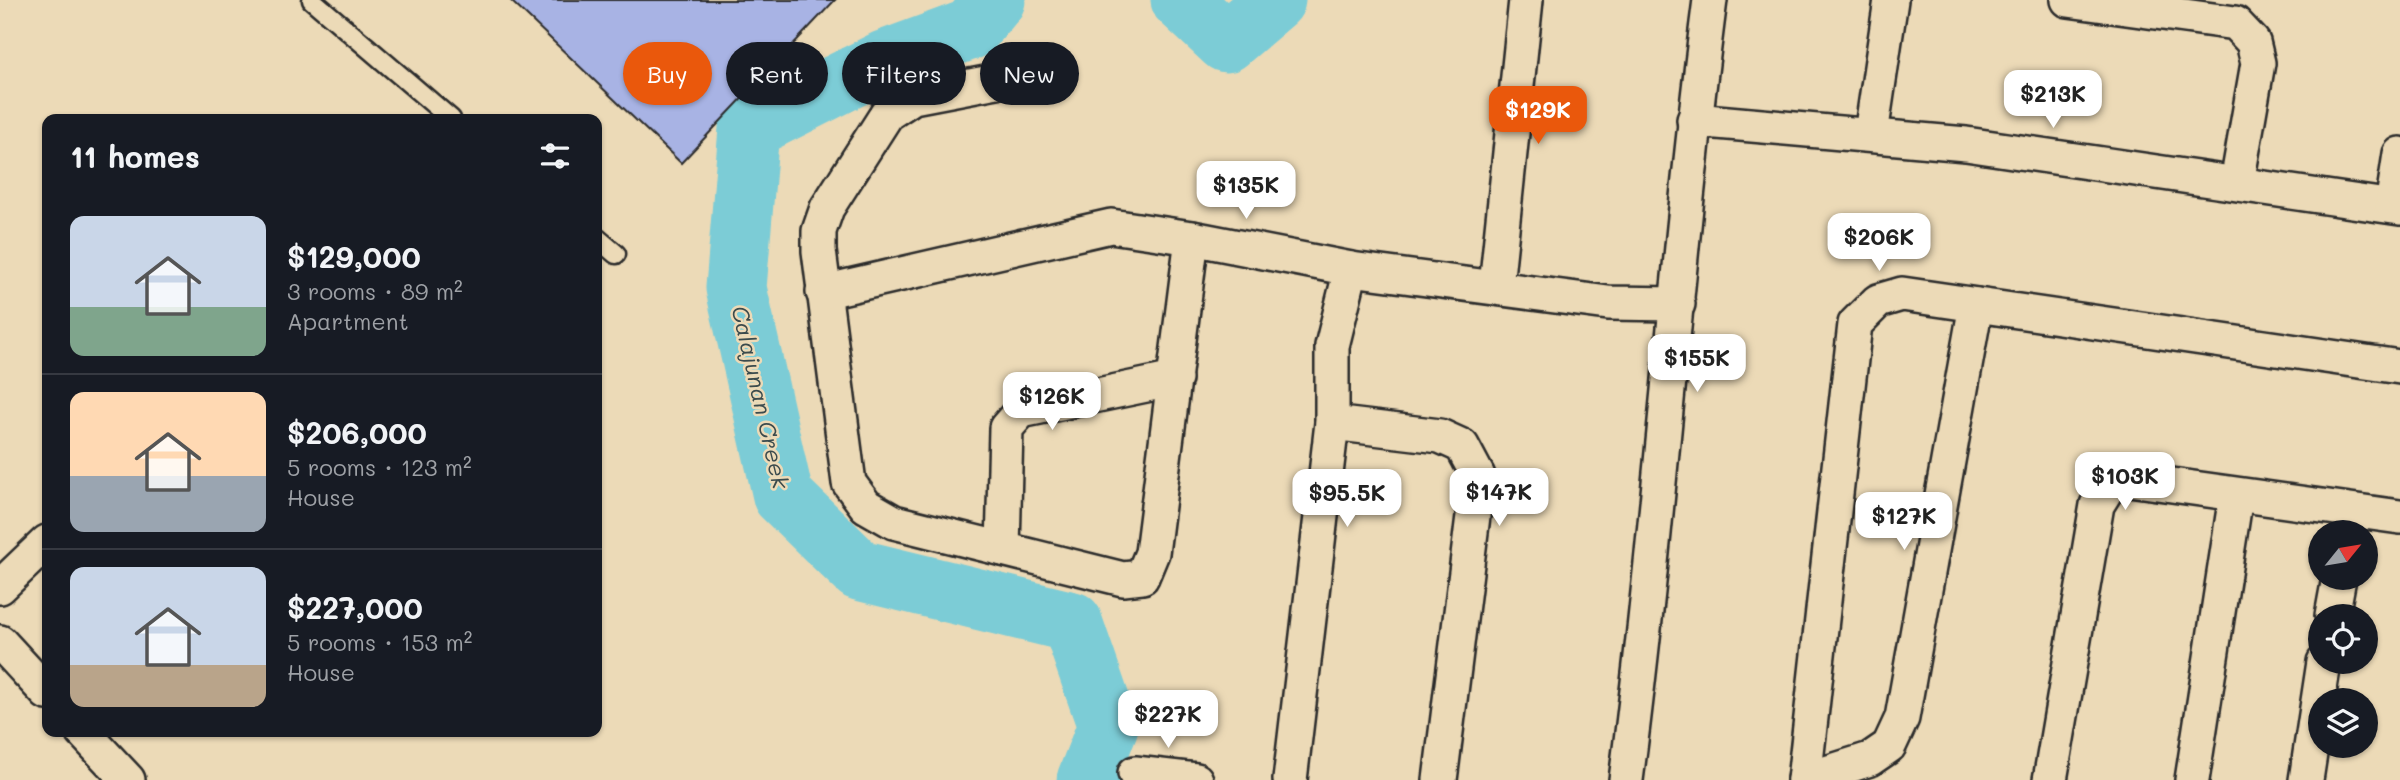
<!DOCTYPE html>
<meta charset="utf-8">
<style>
body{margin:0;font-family:Mali,sans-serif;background:#242831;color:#f1f3f6;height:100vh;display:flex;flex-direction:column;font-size:26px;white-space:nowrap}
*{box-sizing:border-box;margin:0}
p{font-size:23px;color:#9ea1a6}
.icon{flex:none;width:38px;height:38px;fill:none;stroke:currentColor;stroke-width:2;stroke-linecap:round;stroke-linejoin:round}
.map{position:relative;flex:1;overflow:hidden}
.details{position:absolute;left:42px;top:114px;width:560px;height:623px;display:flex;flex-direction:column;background:#171b24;border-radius:14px;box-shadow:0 2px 5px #0004}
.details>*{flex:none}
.banner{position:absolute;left:623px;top:42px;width:665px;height:63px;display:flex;gap:14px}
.needle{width:46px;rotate:60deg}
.fabs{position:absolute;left:2308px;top:520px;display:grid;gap:14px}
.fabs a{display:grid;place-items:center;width:70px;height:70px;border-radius:50%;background:#171b24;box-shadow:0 2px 5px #0004;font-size:35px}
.price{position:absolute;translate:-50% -60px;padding:0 16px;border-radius:14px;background:#fff;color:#222;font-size:23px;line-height:46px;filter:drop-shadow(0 2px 4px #0008)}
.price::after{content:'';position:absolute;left:50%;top:42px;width:21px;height:16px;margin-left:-10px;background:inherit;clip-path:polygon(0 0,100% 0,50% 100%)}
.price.active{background:#ea580c;color:#fff}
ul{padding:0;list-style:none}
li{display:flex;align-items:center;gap:21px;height:175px;padding:0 28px}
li+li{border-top:2px solid #363941}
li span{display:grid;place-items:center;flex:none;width:196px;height:140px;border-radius:14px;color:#555}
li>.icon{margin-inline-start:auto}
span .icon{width:84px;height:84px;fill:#fffc;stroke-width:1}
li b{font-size:30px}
h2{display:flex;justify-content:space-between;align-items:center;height:84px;padding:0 28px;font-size:30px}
.pill{padding:0 24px;border-radius:32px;background:#171b24;box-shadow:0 2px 5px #0004;font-size:24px;line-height:63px}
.pill.active{background:#ea580c;color:#fff}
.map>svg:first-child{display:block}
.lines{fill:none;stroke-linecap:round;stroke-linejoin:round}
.river{stroke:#7bccd6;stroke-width:61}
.building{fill:#a8b3e4;stroke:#2b2b2b;stroke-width:2}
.lane-casing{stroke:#2b2b2b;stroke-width:23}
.street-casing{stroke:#2b2b2b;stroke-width:38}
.lane{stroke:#ecdab7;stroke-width:18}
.street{stroke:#ecdab7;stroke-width:33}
.labels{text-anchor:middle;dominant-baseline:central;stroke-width:5;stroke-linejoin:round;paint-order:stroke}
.water-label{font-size:23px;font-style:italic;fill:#3b4b4d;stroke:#ecdab7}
</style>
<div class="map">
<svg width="2400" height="780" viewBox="0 0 2400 780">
<rect width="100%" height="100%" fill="#ecdab7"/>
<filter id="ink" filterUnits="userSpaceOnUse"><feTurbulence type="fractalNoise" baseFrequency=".0143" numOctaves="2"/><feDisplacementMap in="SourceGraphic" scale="14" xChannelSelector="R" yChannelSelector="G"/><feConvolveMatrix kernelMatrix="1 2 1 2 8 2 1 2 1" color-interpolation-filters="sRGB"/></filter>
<g filter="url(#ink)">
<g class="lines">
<g class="river">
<path d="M 995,0 L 971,29 L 884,61 L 749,129 L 736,288 L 783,496 L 859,570 L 1072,622 L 1108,726 L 1087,780"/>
<path d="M 1181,0 L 1226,42 L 1275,0"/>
</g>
</g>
<path class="building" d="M 510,0 L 835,0 L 681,163 Z"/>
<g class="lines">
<g class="lane-casing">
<g id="lane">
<path d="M 312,0 L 451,119"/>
<path d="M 597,238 L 616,254"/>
</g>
</g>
<g class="street-casing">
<g id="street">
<path d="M 2068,0 L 2235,23 L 2253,42 L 2258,63 L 2237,183"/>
<path d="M 1049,71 L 913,97 L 887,114 L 827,208 L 819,231 L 819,251 L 849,483 L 866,506 L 894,522 L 1123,579 L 1142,577 L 1152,553 L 1192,238"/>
<path d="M 1694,120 L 1966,144 L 2400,208"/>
<path d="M 1871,134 L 1891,0"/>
<path d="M 2392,206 L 2400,154"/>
<path d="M 1496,286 L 1526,0"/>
<path d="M 823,292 L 1111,226 L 1192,238 L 1351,269 L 1608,303 L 1678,304"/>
<path d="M 1332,423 L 1440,436 L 1462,446 L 1478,476 L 1440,780"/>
<path d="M 1003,549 L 1006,428 L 1021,411 L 1175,379"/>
<path d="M 0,587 L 47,542"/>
<path d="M 2332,616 L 2339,578"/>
<path d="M 0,642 L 47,693"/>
<path d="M 83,732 L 128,780"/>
<path d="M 1135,773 L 1196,780"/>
<path d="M 1290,780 L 1332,423 L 1332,346 L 1351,269"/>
<path d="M 1626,780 C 1660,521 1676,259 1710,0"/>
<path d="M 1804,780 L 1855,324 L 1878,301 L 1902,294 L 2400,367"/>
<path d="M 1804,780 L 1870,759 L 1889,746 L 1902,718 L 1976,305"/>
<path d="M 2050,780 L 2097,505 L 2110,484 L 2129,479 L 2400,517"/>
<path d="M 2192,780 L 2236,496"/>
<path d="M 2306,780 L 2324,662"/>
</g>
</g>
<use href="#lane" class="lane"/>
<use href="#street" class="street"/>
</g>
</g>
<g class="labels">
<g class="water-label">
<text transform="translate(761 397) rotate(77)">Calajunan Creek</text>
</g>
</g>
</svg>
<div class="fabs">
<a><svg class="needle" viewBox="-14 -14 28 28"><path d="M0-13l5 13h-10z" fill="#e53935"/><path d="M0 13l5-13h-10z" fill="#9ea1a6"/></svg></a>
<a><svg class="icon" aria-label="locate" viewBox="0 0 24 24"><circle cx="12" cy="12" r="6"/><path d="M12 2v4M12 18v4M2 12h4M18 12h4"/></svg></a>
<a><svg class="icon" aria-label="layers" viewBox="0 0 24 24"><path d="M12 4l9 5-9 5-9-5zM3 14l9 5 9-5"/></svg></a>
</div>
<b class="price" style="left:2053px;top:130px">$213K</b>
<b class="price active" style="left:1538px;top:146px">$129K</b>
<b class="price" style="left:1246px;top:221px">$135K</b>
<b class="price" style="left:1879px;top:273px">$206K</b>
<b class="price" style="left:1697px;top:394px">$155K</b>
<b class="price" style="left:1052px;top:432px">$126K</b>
<b class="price" style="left:2125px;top:512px">$103K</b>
<b class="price" style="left:1499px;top:528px">$147K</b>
<b class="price" style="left:1347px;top:529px">$95.5K</b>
<b class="price" style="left:1904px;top:552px">$127K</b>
<b class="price" style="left:1168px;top:750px">$227K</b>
<div class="banner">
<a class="pill active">Buy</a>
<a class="pill">Rent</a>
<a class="pill">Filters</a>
<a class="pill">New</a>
</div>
<section class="details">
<h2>11 homes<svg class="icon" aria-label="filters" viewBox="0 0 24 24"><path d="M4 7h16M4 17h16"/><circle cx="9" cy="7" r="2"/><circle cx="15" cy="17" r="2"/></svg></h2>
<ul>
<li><span style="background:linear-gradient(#c9d6e8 65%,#7fa58c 0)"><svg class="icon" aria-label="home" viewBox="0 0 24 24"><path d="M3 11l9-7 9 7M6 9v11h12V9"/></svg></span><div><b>$129,000</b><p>3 rooms · 89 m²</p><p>Apartment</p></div></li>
<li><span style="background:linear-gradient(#ffd9b3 60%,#9aa5b1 0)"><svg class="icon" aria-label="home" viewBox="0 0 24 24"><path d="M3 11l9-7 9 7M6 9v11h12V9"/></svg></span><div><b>$206,000</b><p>5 rooms · 123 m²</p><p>House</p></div></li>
<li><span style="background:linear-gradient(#c9d6e8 70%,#b9a48a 0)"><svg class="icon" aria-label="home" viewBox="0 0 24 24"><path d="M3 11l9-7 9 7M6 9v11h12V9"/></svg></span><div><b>$227,000</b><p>5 rooms · 153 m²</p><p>House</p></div></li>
</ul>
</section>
</div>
